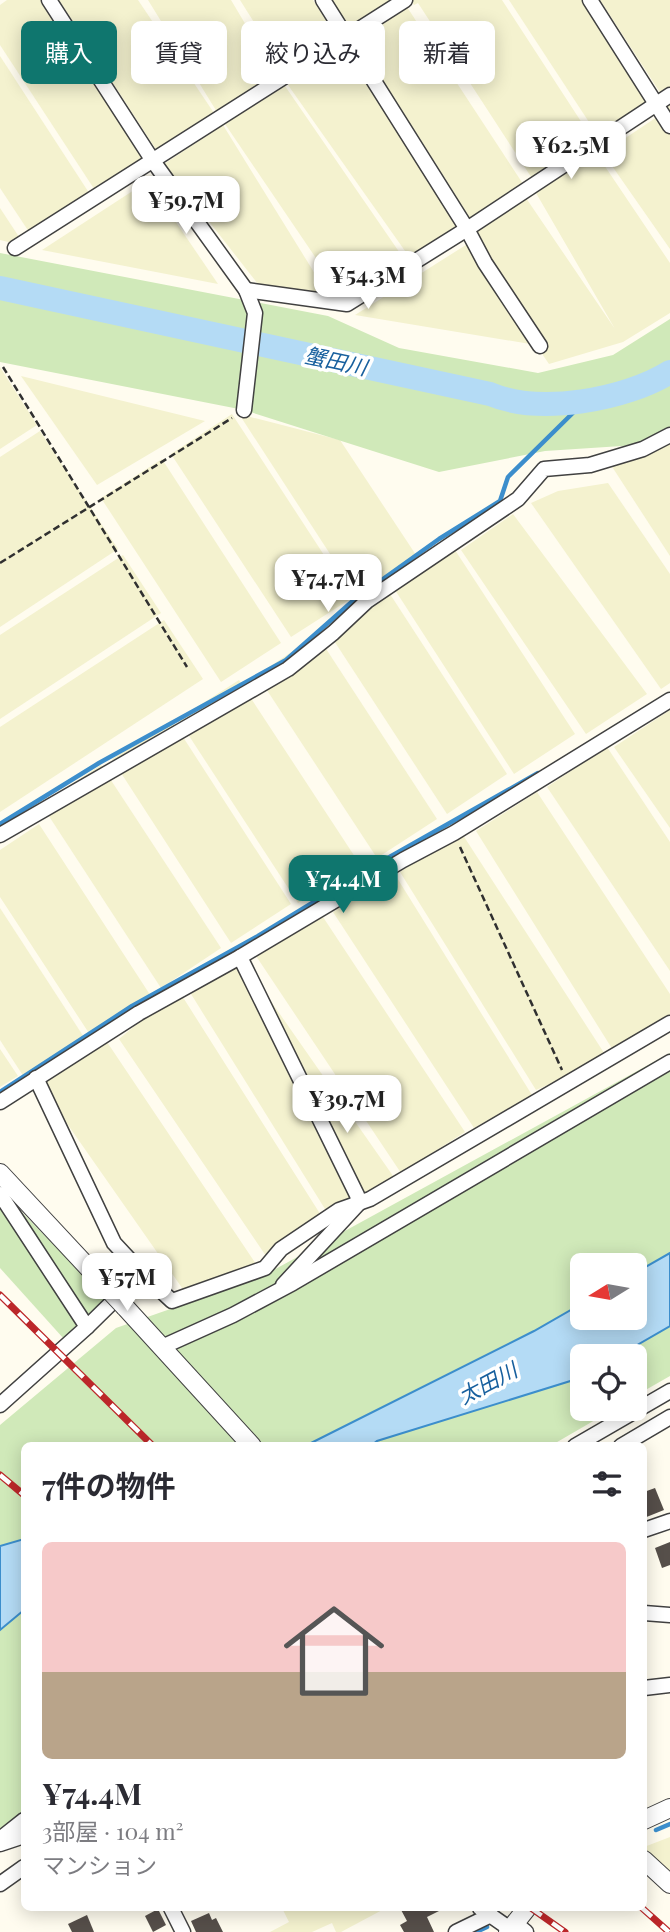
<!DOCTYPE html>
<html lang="ja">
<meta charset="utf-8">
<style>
body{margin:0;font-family:"Playfair Display","Noto Sans JP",serif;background:#f2f2f3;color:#2b2b33;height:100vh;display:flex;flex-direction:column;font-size:26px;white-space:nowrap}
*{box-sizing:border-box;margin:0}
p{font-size:23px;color:#7c7c81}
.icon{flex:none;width:38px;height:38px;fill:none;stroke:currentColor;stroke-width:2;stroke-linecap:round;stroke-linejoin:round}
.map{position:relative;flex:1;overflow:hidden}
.sheet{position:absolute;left:21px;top:1442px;width:626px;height:469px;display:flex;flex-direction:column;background:#fff;border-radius:10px;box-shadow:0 4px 18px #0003}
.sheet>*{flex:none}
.guide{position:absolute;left:21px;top:21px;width:628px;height:63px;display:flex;gap:14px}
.needle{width:46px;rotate:259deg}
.controls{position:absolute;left:570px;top:1253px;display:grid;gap:14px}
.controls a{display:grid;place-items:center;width:77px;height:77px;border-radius:10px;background:#fff;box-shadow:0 4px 18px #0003;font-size:35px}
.price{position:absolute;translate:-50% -60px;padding:0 16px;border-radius:14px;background:#fff;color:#222;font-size:23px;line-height:46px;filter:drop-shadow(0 2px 4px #0008)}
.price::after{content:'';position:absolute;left:50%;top:42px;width:21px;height:16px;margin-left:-10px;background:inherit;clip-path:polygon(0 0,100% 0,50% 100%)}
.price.on{background:#0f766e;color:#fff}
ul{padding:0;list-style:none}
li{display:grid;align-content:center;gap:14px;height:371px;padding:0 21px}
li+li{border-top:2px solid #e1e1e2}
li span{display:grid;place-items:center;height:217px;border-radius:10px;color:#555}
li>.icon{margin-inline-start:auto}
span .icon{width:126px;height:126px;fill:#fffc;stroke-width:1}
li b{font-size:30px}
h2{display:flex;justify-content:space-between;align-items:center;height:84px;padding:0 21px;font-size:30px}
.pill{padding:0 24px;border-radius:10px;background:#fff;box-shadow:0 4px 18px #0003;font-size:24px;line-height:63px}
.pill.on{background:#0f766e;color:#fff}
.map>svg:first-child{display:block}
.farmland{fill:#f4f2cf}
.green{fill:#d0e9b9;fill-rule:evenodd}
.water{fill:#b4dbf5;stroke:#3c8ecc;stroke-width:2}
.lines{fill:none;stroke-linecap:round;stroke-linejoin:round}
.stream{stroke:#3c8ecc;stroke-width:4.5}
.river{stroke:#b4dbf5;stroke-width:24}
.building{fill:#564f4a}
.minor-casing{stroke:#414141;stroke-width:17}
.tertiary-casing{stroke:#414141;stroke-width:20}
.path{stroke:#303030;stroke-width:2.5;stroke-dasharray:7 3.5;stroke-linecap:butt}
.minor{stroke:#fff;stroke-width:14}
.tertiary{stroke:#fff;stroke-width:18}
.rail-casing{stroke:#bc272a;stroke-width:7}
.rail{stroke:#fff;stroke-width:4.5;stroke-dasharray:13;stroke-linecap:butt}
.tertiary-bridge-casing{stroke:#414141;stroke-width:20;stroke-linecap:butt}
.tertiary-bridge{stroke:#fff;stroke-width:18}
.labels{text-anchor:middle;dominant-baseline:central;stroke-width:7;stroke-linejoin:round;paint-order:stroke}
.water-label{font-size:21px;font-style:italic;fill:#18609e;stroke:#fff}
</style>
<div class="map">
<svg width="670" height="1932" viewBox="0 0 670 1932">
<rect width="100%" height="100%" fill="#fffcef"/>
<g class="farmland">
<path d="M 7,0 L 46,0 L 145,158 L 102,201 L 0,45 L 0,5 Z"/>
<path d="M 59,0 L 138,0 L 214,113 L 157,151 Z"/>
<path d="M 148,0 L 231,0 L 275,74 L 217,112 Z"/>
<path d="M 240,0 L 313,0 L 337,37 L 284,70 Z"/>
<path d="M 330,0 L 391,0 L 349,28 Z"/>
<path d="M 411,0 L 502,0 L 597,146 L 537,186 L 418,3 L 414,5 Z"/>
<path d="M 509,0 L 595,0 L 664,106 L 604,145 Z"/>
<path d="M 600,0 L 670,0 L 670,92 L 663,97 Z"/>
<path d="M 407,7 L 527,190 L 470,218 L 357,39 Z"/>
<path d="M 343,46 L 459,225 L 410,258 L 288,85 Z"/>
<path d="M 0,56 L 95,202 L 35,241 L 0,188 Z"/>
<path d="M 285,86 L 404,259 L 343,298 L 225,124 Z"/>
<path d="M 670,104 L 670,249 L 603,153 L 663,113 L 661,110 Z"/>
<path d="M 223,125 L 333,303 L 265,293 L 164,164 Z"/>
<path d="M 596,153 L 670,263 L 670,313 L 623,342 L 549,364 L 536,345 L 355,315 L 469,243 L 466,237 L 526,198 L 615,329 L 536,193 Z"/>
<path d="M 148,181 L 218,284 L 42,250 Z"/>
<path d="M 0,208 L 25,246 L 0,240 Z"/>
<path d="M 0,367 L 37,425 L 0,449 Z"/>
<path d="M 21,376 L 205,421 L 97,485 Z"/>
<path d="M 232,414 L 352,598 L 291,637 L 171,454 Z"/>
<path d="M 239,414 L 340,440 L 418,558 L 358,597 Z"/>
<path d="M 40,431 L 118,549 L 0,627 L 0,457 Z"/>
<path d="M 670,433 L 670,556 L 609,462 Z"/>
<path d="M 162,459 L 281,643 L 221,682 L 101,498 Z"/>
<path d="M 608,483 L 670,574 L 670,683 L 661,689 L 531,503 L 558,491 Z"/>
<path d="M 513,514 L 647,694 L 586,734 L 461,550 Z"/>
<path d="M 455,550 L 575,734 L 514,774 L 395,590 Z"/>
<path d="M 123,555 L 161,613 L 0,719 L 0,635 Z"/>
<path d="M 388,591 L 507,774 L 447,814 L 327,630 Z"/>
<path d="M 164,620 L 203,679 L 0,812 L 0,727 Z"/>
<path d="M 317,635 L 437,819 L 377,858 L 257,675 Z"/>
<path d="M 239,680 L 359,863 L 298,903 L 178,719 Z"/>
<path d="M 670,710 L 670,828 L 614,747 Z"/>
<path d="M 172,720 L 291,904 L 231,943 L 112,759 Z"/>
<path d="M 607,747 L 670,842 L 670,971 L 547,787 Z"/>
<path d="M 101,765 L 221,948 L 161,988 L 41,804 Z"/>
<path d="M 537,792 L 670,994 L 670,1023 L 616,1055 L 476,831 Z"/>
<path d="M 39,824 L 158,1007 L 179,991 L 324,1220 L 270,1262 L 119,1039 L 149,1014 L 107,1042 L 260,1270 L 187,1295 L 40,1085 L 98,1047 L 0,897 L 0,850 Z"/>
<path d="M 461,832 L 608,1059 L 536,1090 L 400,872 Z"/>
<path d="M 394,873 L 532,1095 L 474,1128 L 333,912 Z"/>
<path d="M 0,908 L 91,1048 L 31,1088 L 0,1040 Z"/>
<path d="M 323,917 L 465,1132 L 401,1173 L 252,950 Z"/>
<path d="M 240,957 L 398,1183 L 330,1217 L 191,994 Z"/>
<path d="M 0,1049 L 18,1076 L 0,1087 Z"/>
<path d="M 670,1837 L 670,1883 L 644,1860 L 644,1847 Z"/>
<path d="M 282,1908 L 386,1908 L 341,1932 L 336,1932 L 332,1923 L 312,1932 L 270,1932 L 289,1922 Z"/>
</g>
<g class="green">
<path d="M 0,253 L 328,316 L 399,348 L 538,373 L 613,355 L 670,319 L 670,427 L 637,445 L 545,451 L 439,472 L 244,410 L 0,362 Z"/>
<path d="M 670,1053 L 670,1376 L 635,1396 L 635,1356 L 583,1356 L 583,1409 L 614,1409 L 552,1445 L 24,1446 L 24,1815 L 0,1834 L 0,1425 L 116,1328 L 259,1278 ZM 583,1265 L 635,1265 L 635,1318 L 583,1318 Z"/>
<path d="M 0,1190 L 108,1300 L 64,1339 L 0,1268 Z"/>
</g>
<g class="water">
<path d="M 670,1253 L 670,1326 L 618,1356 L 583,1356 L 583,1376 L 580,1378 L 377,1441 L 372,1445 L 307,1445 L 534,1331 L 583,1303 L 583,1318 L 635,1318 L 635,1273 Z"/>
<path d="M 24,1539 L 24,1610 L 0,1630 L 0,1546 Z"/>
</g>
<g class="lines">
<g class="stream">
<path d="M 0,824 L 99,763 L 286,660 L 355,599 L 439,539 L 500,501 L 508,477 L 587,399"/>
<path d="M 0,1092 L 132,1006 L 258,936 L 363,872 L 538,773"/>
<path d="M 656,1830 L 670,1824"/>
<path d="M 476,1932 L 487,1927"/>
</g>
<path class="river" d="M 0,288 L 490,394 C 540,415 625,400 670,372"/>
</g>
<g class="building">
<path d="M 655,1488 L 664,1510 L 644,1518 L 644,1492 Z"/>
<path d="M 670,1542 L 670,1565 L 662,1568 L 655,1548 Z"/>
<path d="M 400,1908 L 445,1908 L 427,1917 L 434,1932 L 404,1932 L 400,1925 L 407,1921 Z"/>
<path d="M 158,1909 L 166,1925 L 153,1932 L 145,1916 Z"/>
<path d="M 209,1913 L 212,1920 L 216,1918 L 223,1932 L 196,1932 L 191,1921 Z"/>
<path d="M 87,1915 L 94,1932 L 72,1932 L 68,1924 Z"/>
</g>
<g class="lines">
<g class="minor-casing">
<g id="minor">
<path d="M 49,0 L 153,161 L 246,290 L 255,313 L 244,410"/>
<path d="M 323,0 L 467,229 L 485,263 L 540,346"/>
<path d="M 590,0 L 670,126"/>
<path d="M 15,248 L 405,0"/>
<path d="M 246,290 L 347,304 L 467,229 L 670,95"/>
<path d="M 0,835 L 288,669 L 333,633 L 367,601 L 518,499 L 544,469 L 590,465 L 643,449 L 670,435"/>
<path d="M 240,957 L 357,1195 L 359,1203 L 283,1285"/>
<path d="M 36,1078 L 114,1243 L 142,1273 L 172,1301 L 265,1268 L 281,1249 L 339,1210 L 370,1199 L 670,1023"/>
<path d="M 0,1102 L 139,1013 L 240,957 L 403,860 L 454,833 L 670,700"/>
<path d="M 0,1194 L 87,1327"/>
<path d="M 162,1347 L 233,1315 L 293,1283 L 670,1062"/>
<path d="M 0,1405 L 87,1327 L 142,1273"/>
<path d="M 575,1446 L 670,1391"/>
<path d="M 621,1446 L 670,1417"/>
<path d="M 644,1530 L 670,1521"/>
<path d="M 644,1613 L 670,1615"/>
<path d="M 644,1688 L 670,1685"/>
<path d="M 0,1839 L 24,1820"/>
<path d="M 0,1844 L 24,1836"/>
<path d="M 0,1884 L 24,1867"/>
<path d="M 171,1908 L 183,1932"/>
<path d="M 480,1908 L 510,1929"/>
<path d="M 515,1923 L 526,1932"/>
<path d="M 456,1932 L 491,1915"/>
</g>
</g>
<g class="tertiary-casing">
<g id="tertiary">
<path d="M 0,1173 L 110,1291"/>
<path d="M 125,1307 L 252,1446"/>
<path d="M 644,1820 L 670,1808"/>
<path d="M 644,1860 L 670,1884"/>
<path d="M 508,1932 L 527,1908"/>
</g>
</g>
<g class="path">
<path d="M 3,367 L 187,667"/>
<path d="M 0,563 L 232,418"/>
<path d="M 460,847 L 562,1070"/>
</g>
<use href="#minor" class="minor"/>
<use href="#tertiary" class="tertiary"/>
<g class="rail-casing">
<g id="rail">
<path d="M 0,1295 L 153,1446"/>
<path d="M 0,1475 L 24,1495"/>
<path d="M 531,1908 L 565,1932"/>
<path d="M 642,1908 L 669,1932"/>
</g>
</g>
<use href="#rail" class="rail"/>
<g class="tertiary-bridge-casing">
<path id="tertiary-bridge" d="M 110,1291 L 125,1307"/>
</g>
<use href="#tertiary-bridge" class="tertiary-bridge"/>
</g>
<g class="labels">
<g class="water-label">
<text transform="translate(336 360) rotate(12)">蟹田川</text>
<text transform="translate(487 1382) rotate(-28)">太田川</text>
</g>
</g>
</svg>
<div class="controls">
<a><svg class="needle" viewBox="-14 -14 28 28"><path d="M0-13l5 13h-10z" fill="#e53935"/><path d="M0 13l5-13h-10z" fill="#7c7c81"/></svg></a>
<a><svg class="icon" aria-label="locate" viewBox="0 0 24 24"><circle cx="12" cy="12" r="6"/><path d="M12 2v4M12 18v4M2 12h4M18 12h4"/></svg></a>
</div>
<b class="price" style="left:571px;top:181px">¥62.5M</b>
<b class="price" style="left:186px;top:236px">¥59.7M</b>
<b class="price" style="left:368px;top:311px">¥54.3M</b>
<b class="price" style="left:328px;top:614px">¥74.7M</b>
<b class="price on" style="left:343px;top:915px">¥74.4M</b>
<b class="price" style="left:347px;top:1135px">¥39.7M</b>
<b class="price" style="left:127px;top:1313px">¥57M</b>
<div class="guide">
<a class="pill on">購入</a>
<a class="pill">賃貸</a>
<a class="pill">絞り込み</a>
<a class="pill">新着</a>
</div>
<section class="sheet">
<h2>7件の物件<svg class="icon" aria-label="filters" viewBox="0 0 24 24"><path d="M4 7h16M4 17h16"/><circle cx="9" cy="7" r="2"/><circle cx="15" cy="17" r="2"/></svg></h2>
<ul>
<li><span style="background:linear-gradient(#f6c9c9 60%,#b9a48a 0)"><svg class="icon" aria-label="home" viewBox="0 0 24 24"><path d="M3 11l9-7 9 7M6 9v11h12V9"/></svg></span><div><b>¥74.4M</b><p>3部屋 · 104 m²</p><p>マンション</p></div></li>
</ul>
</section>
</div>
